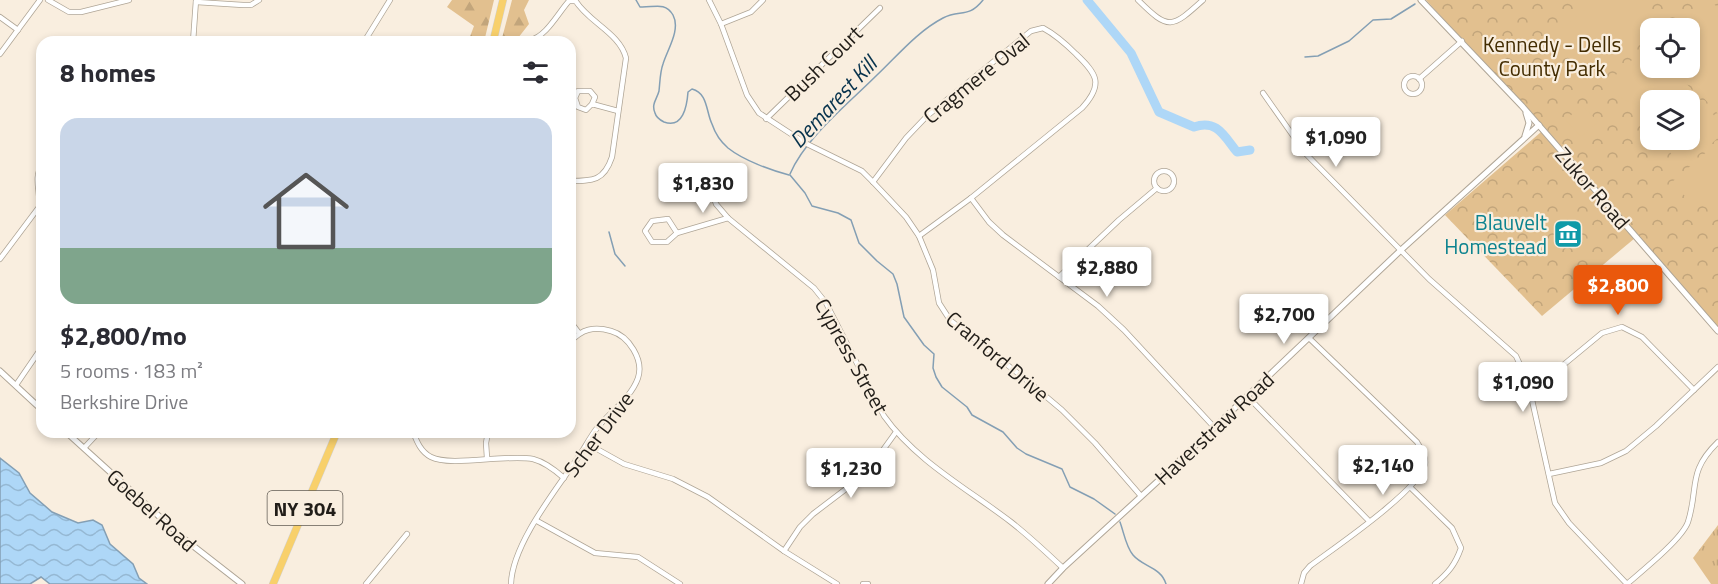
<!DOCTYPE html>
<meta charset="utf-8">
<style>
body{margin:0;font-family:"Titillium Web",sans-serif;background:#f7f7f7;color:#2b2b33;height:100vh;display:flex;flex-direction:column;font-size:22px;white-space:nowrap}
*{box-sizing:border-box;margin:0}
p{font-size:20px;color:#7c7c81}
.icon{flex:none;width:33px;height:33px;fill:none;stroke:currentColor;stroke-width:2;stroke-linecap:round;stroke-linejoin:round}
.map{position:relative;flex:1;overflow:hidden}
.side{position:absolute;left:36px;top:36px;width:540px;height:402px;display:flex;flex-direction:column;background:#fff;border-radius:18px;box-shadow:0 3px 9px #0003}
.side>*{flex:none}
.controls{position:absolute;left:1640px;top:18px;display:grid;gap:12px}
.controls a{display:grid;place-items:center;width:60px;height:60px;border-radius:12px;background:#fff;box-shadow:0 3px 9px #0003;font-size:30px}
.price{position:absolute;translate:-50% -51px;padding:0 14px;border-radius:6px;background:#fff;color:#222;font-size:20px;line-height:39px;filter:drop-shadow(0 2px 3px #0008)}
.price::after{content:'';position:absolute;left:50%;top:36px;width:18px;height:14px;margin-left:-9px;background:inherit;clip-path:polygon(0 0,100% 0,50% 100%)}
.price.selected{background:#ea580c;color:#fff}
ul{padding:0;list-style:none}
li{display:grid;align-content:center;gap:12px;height:318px;padding:0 24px}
li span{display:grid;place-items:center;height:186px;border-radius:18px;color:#555}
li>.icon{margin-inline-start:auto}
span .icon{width:108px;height:108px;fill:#fffc;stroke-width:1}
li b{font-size:26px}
h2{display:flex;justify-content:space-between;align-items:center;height:72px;padding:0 24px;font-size:26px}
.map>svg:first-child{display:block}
.grass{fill:url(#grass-tufts)}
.forest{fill:url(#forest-firs)}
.park{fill:url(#park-crowns);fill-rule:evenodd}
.garden{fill:#e2c08f}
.water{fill:url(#water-waves);stroke:#849fb4;stroke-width:1.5}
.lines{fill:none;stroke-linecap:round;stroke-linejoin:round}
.stream{stroke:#849fb4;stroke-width:1.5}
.river{stroke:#aed7f7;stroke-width:9}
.minor-casing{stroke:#afa596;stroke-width:6}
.tertiary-casing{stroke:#afa596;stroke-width:7}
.primary-casing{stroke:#d3d2d1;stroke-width:8}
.minor{stroke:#fff;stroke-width:4.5}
.tertiary{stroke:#fff;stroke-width:5}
.primary{stroke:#f8d06b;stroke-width:7}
.labels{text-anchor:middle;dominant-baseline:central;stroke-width:4.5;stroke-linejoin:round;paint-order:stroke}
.shield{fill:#f9eedf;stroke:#625c54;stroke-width:1.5}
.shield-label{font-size:20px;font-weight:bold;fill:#211d18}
.park-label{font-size:21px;fill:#432c01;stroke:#f9eedf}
.street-label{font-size:21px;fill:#211d18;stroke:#f9eedf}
.culture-label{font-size:21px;fill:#0d838f;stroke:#f9eedf;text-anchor:end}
.water-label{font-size:22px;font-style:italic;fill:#06324c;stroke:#f9eedf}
</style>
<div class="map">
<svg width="1718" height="584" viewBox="0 0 1718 584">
<defs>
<pattern id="grass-tufts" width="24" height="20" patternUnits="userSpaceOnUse" patternTransform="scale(1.5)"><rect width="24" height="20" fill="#e2c08f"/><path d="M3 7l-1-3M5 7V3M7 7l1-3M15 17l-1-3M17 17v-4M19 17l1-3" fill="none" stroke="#c2a57b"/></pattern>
<pattern id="forest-firs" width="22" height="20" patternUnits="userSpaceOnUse" patternTransform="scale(1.5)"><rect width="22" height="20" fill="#e2c08f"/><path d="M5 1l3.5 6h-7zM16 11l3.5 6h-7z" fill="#c2a57b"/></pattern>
<pattern id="park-crowns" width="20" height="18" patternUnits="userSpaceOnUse" patternTransform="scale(1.5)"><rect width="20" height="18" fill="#e2c08f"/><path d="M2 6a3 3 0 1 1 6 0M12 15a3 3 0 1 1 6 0" fill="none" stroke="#c2a57b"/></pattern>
<pattern id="water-waves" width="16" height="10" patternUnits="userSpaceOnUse" patternTransform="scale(1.5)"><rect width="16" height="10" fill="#aed7f7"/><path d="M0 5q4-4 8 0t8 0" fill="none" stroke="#95b8d3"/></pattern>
</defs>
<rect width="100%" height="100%" fill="#f9eedf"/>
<path class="grass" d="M 1718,525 L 1718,584 L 1711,584 L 1693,558 Z"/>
<g class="forest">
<path d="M 452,0 L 494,0 L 484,42 L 468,42 L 474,26 L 447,7 Z"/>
<path d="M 512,0 L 529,0 L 524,10 L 529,24 L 518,38 L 517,42 L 501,42 Z"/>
</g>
<g class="park">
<path d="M 1426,0 L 1718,0 L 1718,328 L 1548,134 ZM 1650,28 L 1689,28 L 1689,68 L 1650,68 ZM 1650,100 L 1689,100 L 1689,140 L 1650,140 Z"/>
<path d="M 1541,132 L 1635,238 L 1542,316 L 1445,215 Z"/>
</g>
<g class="garden">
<path d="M 1596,0 L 1642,0 L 1661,21 L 1653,28 L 1650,28 L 1650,31 L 1591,82 L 1551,38 Z"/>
<path d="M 1713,3 L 1718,8 L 1718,114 L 1677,68 L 1689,68 L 1689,28 L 1685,28 Z"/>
<path d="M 1645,48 L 1650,49 L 1650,68 L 1673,68 L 1718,120 L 1718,138 L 1681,169 L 1672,156 L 1665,140 L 1689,140 L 1689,100 L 1674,100 L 1678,95 L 1672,100 L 1650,100 L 1649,108 C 1630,104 1619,99 1606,84 Z"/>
<path d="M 1582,105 L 1598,122 L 1581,137 L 1566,120 Z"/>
<path d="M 1718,142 L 1718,210 C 1699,207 1683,198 1672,182 Z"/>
</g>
<path class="water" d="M 0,458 L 19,473 L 30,493 L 52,512 L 78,523 L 93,520 L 102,525 L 110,544 L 133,564 L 139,578 L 147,584 L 50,584 L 41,577 L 30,584 L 0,584 Z"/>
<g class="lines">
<g class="stream">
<path d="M 636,0 L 640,7 C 653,8 665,1 673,15 C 681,30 667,50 663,64 C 660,72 660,82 659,91 C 657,99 651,104 655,113 C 656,117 660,120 664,122 C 683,129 687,106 688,92 L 692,89 C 708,93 706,112 712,124 C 715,133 721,142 728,148 C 743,160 770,170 789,175"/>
<path d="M 1305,57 L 1318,56 L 1349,41 L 1373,20 L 1391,19 L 1415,4"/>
<path d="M 790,174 C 806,137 849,103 877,75 C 898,55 918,31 943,18 C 960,9 968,19 983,0"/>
<path d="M 790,175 L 805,193 L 812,206 L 838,213 L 851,220 L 859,243 L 877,261 L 893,274 L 897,284 L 904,317 L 924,345 L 934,354 L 933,368 L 936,377 L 942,387 L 967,407 L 972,415 L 1003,432 L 1017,448 L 1026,454 L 1062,469 L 1070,487 L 1094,499 L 1115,514"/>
<path d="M 609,232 L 615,254 L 625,266"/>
<path d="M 1120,522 C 1124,533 1126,547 1133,555 C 1143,567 1161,567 1166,584"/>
</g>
<path class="river" d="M 1087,0 L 1131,53 L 1159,112 L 1194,127 C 1217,119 1224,136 1237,152 L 1250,150"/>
<g class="minor-casing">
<g id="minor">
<path d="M 48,0 L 69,12 L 81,12 L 129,0"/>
<path d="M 709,0 L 721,24 L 747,95 L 759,113 L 805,143 L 862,171 L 873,182 L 906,217 L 919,236 L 933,270 L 939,303 L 950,320 L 1024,378 L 1062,410 L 1095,443 L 1141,496"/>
<path d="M 1138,0 C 1169,31 1172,28 1203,0"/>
<path d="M 196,2 L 243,5 L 251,5 L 259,0"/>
<path d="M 0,17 L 18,30"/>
<path d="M 721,24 L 751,12 L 763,0"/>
<path d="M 530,40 C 546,37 558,13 569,1 L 575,1"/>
<path d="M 193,42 L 196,0"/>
<path d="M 364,42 L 390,0"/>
<path d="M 0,54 L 40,0"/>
<circle cx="1413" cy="85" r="9"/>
<path d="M 1419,79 L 1462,41"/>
<path d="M 1263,93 L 1306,154 L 1429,279 L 1516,356 L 1528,382 L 1555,503 L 1569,523 L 1627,584"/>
<path d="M 592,104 L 595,97 L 590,91 L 578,91 L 575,98 L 578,107 L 586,110 L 592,104 L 618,111"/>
<path d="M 766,119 L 880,8"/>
<circle cx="1164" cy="181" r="10"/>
<path d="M 570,181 C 593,181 604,181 612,157 L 626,58 C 620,33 588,22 575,0"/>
<path d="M 708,181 L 716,204 L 728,218 L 814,288 L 826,303 L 884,416 C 916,461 968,489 1011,522 C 1029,536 1046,552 1063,568"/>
<path d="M 873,182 L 906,138 L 927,116 L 1031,31 L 1043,28 C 1056,35 1065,43 1076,54 C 1097,74 1104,84 1082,108 L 971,198 L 919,236"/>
<path d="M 971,198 L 989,222 L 1003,235 L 1098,306 L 1124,330 L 1214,427"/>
<path d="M 677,233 L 668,219 L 652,221 L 645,231 L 652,242 L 667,242 L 677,233 L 728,218"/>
<path d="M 0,259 L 39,207 C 41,192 33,178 42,165"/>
<path d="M 1059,277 L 1119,220 L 1157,188"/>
<path d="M 570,321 L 579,333"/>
<path d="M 1528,382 L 1556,371 L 1602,333 L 1622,327 L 1642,337 L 1694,390"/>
<path d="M 16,385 L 42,347"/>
<path d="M 1247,396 L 1369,521"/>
<path d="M 413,432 C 417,442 421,452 431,457 C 450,467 507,454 533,459 C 545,462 555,470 564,478"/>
<path d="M 588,444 L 624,464 L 673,479 L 708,497 L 784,551 L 837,584"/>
<path d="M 84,448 L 99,432"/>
<path d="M 487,458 L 486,443 L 488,432"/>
<path d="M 1549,474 L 1601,463 L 1626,451 L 1656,426 L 1718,367"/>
<path d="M 1410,487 L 1452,528 L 1461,548 C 1455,565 1448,573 1435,584"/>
<path d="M 537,521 L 595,553 L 638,557 L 680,584"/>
<path d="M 784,551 L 800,527 L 813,514 L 859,479 L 870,468 L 896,432"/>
<path d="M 366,584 L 407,534"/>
<path d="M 511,584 C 512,545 555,491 577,459 C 584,449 590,437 597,428 C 610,412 631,398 638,378 C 644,360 629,336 611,331 C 594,326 582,329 570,342"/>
<path d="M 863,584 L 868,584"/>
<path d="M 1301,584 L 1304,573 L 1310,566 C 1334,548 1420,490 1425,464 C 1426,456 1421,449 1417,442 L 1309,338"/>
<path d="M 1627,584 C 1642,571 1682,539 1688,522 C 1699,487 1687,472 1718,442"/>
</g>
</g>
<g class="tertiary-casing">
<g id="tertiary">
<path d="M 1421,0 L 1522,106 L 1718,331"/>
<path d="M 1525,136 L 1529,123 L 1526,113"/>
<path d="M 0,371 L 42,410"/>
<path d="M 66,432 L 183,538 L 242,584"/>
<path d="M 1048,584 L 1063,568 L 1158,481 L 1401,250 L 1539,125"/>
</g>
</g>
<g class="primary-casing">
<g id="primary">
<path d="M 493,42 L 503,0"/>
<path d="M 273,584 L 337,432"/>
</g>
</g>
<use href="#minor" class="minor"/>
<use href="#tertiary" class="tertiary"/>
<use href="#primary" class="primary"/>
</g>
<defs>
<g id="museum-square" transform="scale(1.5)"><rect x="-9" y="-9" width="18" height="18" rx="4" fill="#0f9aa8" stroke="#f9eedf"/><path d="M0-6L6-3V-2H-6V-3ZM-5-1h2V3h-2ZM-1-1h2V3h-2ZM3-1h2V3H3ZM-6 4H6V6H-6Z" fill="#fff"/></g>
</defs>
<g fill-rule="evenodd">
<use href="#museum-square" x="1568" y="234"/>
</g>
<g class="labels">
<rect class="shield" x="267.5" y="491" width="75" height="34" rx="4.5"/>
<g class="shield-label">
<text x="305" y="508">NY 304</text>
</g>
<g class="park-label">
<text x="1552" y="44">Kennedy - Dells<tspan x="1552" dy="24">County Park</tspan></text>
</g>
<g class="street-label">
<text transform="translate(823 63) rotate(-44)">Bush Court</text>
<text transform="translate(976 78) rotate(-39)">Cragmere Oval</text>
<text transform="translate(1593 188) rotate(49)">Zukor Road</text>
<text transform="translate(852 356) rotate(61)">Cypress Street</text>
<text transform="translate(998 356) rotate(40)">Cranford Drive</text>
<text transform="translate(1214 428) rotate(-43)">Haverstraw Road</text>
<text transform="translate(598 434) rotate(-53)">Scher Drive</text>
<text transform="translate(152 510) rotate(42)">Goebel Road</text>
</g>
<g class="culture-label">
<text x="1547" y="222">Blauvelt<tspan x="1547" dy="24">Homestead</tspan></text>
</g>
<g class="water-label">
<text transform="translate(833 102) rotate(-47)">Demarest Kill</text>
</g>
</g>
</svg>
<div class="controls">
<a><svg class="icon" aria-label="locate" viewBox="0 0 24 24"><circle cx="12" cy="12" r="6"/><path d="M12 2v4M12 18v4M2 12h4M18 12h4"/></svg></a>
<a><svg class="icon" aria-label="layers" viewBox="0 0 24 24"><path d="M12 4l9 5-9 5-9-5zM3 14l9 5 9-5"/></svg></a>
</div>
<b class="price" style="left:1336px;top:168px">$1,090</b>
<b class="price" style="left:703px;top:214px">$1,830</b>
<b class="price" style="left:1107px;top:298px">$2,880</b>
<b class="price selected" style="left:1618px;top:316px">$2,800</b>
<b class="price" style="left:1284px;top:345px">$2,700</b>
<b class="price" style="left:1523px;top:413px">$1,090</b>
<b class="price" style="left:1383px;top:496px">$2,140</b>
<b class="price" style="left:851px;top:499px">$1,230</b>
<section class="side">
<h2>8 homes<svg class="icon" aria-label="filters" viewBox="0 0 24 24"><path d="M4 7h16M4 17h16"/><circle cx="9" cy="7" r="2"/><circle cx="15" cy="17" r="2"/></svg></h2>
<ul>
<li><span style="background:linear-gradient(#c9d6e8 70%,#7fa58c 0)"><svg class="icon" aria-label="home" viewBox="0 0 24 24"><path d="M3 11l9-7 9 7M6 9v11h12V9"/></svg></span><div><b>$2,800/mo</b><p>5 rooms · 183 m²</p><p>Berkshire Drive</p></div></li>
</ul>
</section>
</div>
